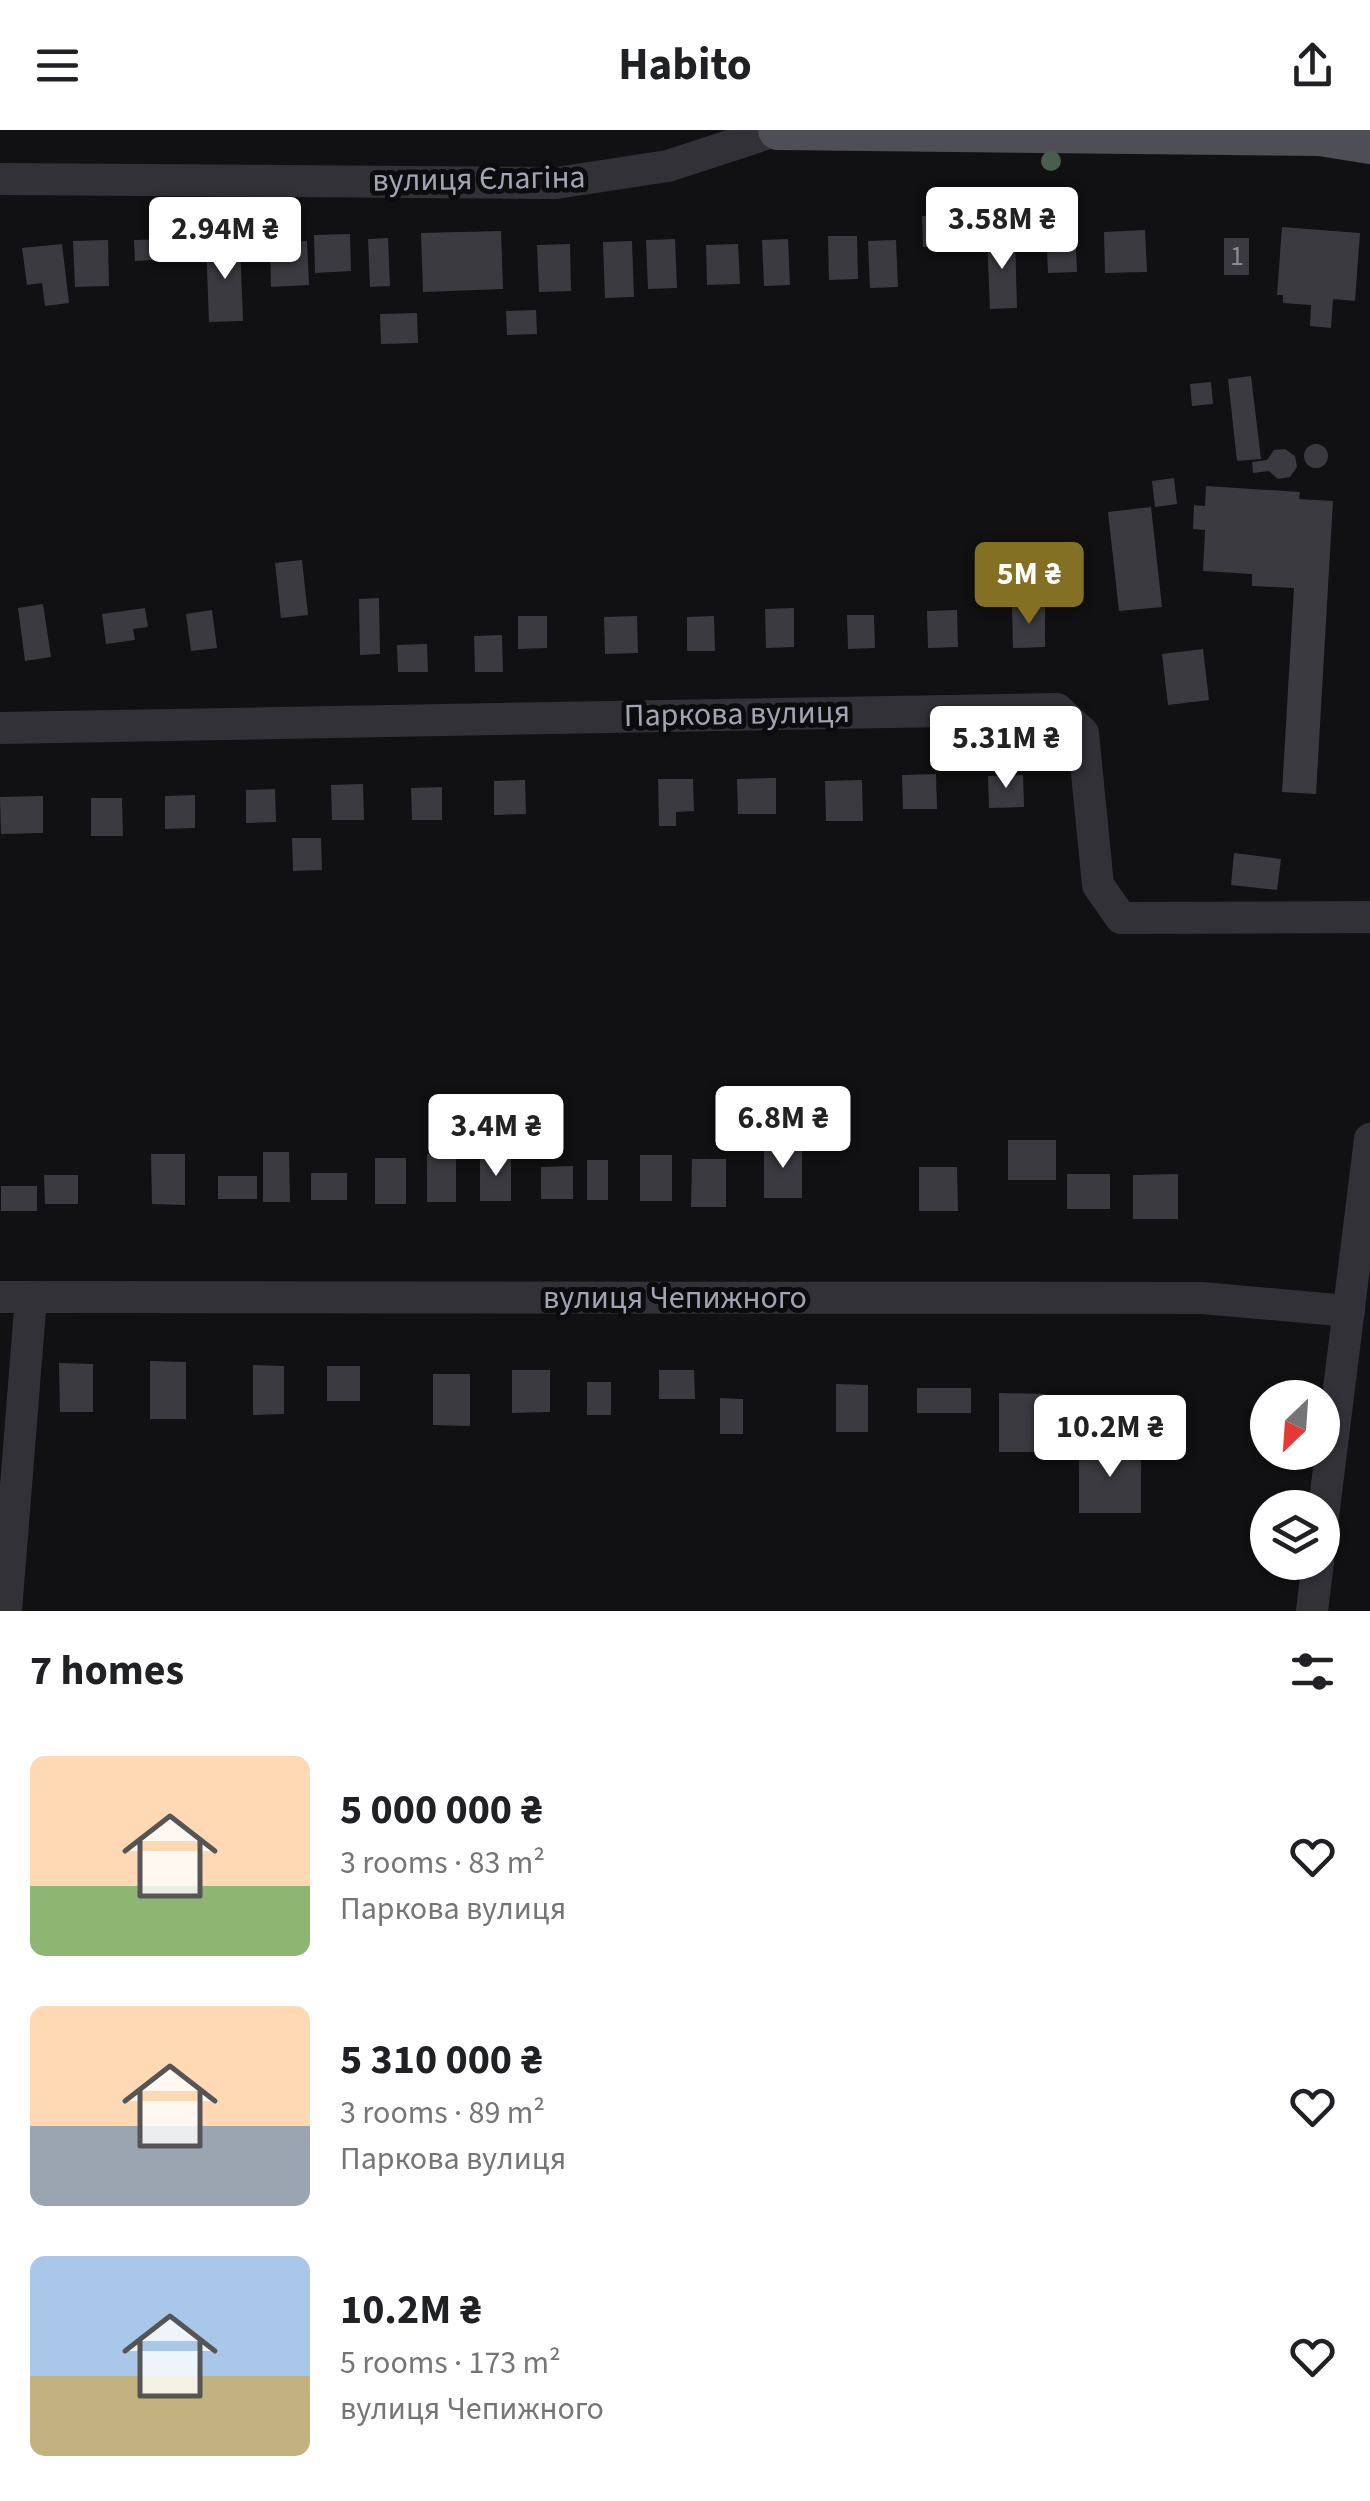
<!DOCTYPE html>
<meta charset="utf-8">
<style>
body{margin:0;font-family:"Source Sans 3",sans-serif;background:#f2f2f2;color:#202124;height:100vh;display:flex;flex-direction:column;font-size:38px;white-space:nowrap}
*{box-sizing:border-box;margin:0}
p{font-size:32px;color:#757577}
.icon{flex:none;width:55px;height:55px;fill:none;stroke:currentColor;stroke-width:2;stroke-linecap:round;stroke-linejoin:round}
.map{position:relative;height:1481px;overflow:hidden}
.drawer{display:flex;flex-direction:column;background:#fff;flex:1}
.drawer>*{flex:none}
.needle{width:65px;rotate:205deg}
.fabs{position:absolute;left:1250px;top:1250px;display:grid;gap:20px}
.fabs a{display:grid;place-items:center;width:90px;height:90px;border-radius:50%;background:#fff;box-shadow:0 2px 8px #0004;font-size:50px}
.price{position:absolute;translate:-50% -85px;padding:0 22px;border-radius:10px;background:#fff;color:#222;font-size:32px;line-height:65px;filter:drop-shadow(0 2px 5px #0008)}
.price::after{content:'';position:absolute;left:50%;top:60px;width:30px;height:22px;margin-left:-15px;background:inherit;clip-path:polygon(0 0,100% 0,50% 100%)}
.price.on{background:#837022;color:#fff}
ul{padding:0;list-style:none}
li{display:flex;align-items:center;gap:30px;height:250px;padding:0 30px}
li span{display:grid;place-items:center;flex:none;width:280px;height:200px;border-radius:15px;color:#555}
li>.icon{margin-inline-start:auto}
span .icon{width:120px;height:120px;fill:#fffc;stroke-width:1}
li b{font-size:42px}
h2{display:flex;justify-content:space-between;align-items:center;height:120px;padding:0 30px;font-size:42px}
header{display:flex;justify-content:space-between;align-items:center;height:130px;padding:0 30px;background:#fff;font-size:45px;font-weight:700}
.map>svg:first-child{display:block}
.building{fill:#3a3a40}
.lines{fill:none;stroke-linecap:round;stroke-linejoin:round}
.minor{stroke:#313137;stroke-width:32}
.major{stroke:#4d4e56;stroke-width:40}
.tree{fill:#495f4e}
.labels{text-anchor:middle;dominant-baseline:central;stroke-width:10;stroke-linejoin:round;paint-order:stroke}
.number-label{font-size:28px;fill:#878a97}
.street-label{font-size:32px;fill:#a1a4b4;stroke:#0c0b0d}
</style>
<header><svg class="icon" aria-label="menu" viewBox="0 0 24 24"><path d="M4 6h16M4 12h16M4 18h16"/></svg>Habito<svg class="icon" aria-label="share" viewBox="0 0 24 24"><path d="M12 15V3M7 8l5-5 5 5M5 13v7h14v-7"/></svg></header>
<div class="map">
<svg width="1370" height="1481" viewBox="0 0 1370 1481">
<rect width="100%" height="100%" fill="#111012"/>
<g class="building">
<path d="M 953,85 L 954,116 L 923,117 L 922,86 Z"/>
<path d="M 1046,97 L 1075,97 L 1077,142 L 1048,143 Z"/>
<path d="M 1282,97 L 1360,103 L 1355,171 L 1333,169 L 1331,198 L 1310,196 L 1311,175 L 1283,173 L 1283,165 L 1277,165 Z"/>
<path d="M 1145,100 L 1147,142 L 1105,143 L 1104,102 Z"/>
<path d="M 501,101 L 503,159 L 423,162 L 421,103 Z"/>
<path d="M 350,104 L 351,141 L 315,143 L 314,105 Z"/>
<path d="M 828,106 L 857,106 L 858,149 L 829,150 Z"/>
<path d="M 1015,106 L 1017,178 L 990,179 L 987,107 Z"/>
<path d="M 388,108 L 390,156 L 370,157 L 368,109 Z"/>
<rect x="1224" y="108" width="25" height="37"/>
<path d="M 172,109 L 173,129 L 135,131 L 134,110 Z"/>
<path d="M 675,109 L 677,158 L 648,159 L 646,110 Z"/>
<path d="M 788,109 L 790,155 L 764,156 L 762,110 Z"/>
<path d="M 108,110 L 109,156 L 75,157 L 73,111 Z"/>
<path d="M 896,110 L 898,157 L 870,158 L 868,111 Z"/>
<path d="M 307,111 L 309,155 L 271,157 L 270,113 Z"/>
<path d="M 632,111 L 634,167 L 605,168 L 603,112 Z"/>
<path d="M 240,112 L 243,191 L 209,192 L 206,113 Z"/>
<path d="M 62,114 L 69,173 L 45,176 L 42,153 L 27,155 L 22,118 Z"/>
<path d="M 570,114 L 571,161 L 539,162 L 537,115 Z"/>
<path d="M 738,114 L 740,154 L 707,155 L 706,115 Z"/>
<path d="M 536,180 L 537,204 L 507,205 L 506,181 Z"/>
<path d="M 417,183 L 418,213 L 381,214 L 380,184 Z"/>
<path d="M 1251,246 L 1261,329 L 1237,331 L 1228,249 Z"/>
<path d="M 1211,252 L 1213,274 L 1192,276 L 1190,254 Z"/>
<circle cx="1316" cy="326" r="12"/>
<path d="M 1285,319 L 1295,326 L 1297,337 L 1290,347 L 1278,349 L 1269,341 L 1253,343 L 1252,332 L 1267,330 L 1274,320 Z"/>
<path d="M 1174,348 L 1177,374 L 1155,377 L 1152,351 Z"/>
<path d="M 1206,356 L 1300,362 L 1299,369 L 1333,371 L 1316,664 L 1282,662 L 1294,458 L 1252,456 L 1252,444 L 1203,441 L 1205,400 L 1193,399 L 1194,375 L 1205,376 Z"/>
<path d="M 1151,377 L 1162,477 L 1119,481 L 1108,382 Z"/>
<path d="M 302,430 L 308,485 L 281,488 L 275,433 Z"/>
<path d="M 379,468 L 380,524 L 360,525 L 359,469 Z"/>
<path d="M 43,474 L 51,527 L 25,531 L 18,478 Z"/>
<path d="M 1012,477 L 1045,477 L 1045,517 L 1013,518 Z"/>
<path d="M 145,478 L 148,497 L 133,499 L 135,510 L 106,514 L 102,484 Z"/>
<path d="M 794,478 L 794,517 L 766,518 L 765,479 Z"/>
<path d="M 212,480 L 217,518 L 191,521 L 186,484 Z"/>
<path d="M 957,480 L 958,517 L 928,518 L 927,481 Z"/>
<path d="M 847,485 L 874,485 L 875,518 L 848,519 Z"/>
<path d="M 518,486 L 547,486 L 547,518 L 518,519 Z"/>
<path d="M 637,486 L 638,523 L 605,524 L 604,487 Z"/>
<path d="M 714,486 L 715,521 L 687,521 L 687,487 Z"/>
<path d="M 502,505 L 503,542 L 475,542 L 474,506 Z"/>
<path d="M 427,514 L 428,542 L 398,542 L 397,515 Z"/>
<path d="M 1203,519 L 1209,570 L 1168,575 L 1162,524 Z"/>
<path d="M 936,644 L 937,679 L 903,679 L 902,645 Z"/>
<path d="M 1023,645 L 1024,677 L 989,678 L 988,646 Z"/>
<path d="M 776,648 L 776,684 L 738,684 L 737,649 Z"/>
<path d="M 658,649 L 693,649 L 694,681 L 676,682 L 676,696 L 659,696 Z"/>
<path d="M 525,650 L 526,684 L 494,685 L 494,651 Z"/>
<path d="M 862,650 L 863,691 L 826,691 L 825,651 Z"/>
<path d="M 363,654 L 364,690 L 332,690 L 331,655 Z"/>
<path d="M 442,657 L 442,690 L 412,690 L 411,658 Z"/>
<path d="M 275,659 L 276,692 L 246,693 L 246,660 Z"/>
<path d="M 195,665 L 195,698 L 165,699 L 165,666 Z"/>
<path d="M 43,666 L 43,703 L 1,704 L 0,667 Z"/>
<path d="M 91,668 L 122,668 L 123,706 L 91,706 Z"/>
<path d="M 292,708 L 321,708 L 322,740 L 293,741 Z"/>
<path d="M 1234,723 L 1281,729 L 1277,760 L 1231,755 Z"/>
<rect x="1008" y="1010" width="48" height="40"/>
<rect x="764" y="1014" width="38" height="54"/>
<path d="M 263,1022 L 289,1022 L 290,1072 L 263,1072 Z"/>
<path d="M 151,1024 L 185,1024 L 185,1075 L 152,1074 Z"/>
<rect x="427" y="1024" width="29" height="48"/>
<rect x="640" y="1025" width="32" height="46"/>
<rect x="480" y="1027" width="31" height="44"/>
<rect x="375" y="1028" width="31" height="46"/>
<path d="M 692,1029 L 726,1029 L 726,1077 L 691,1077 Z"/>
<rect x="587" y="1030" width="21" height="40"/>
<path d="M 573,1036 L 573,1069 L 541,1069 L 541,1037 Z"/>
<path d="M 919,1037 L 957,1037 L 958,1081 L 919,1081 Z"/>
<rect x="311" y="1043" width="36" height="27"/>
<rect x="1067" y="1044" width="43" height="35"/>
<path d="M 1178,1044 L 1178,1089 L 1133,1089 L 1133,1045 Z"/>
<path d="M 44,1045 L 78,1045 L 78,1074 L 45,1074 Z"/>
<rect x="218" y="1046" width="39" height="23"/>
<rect x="1" y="1056" width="36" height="25"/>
<path d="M 150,1231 L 186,1232 L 186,1289 L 150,1289 Z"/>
<path d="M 59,1233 L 93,1234 L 93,1282 L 60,1282 Z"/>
<path d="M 253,1235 L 284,1236 L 284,1284 L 253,1285 Z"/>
<rect x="327" y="1236" width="33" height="35"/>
<path d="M 512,1240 L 550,1240 L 550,1282 L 512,1283 Z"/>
<path d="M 659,1240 L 694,1240 L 695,1269 L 659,1269 Z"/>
<path d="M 433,1244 L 470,1244 L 470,1296 L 433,1295 Z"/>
<rect x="587" y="1252" width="24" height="33"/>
<path d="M 836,1254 L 868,1255 L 868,1302 L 836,1302 Z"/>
<rect x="917" y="1258" width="54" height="25"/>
<path d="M 999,1263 L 1045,1264 L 1045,1322 L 999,1322 Z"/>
<path d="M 720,1268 L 743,1269 L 743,1304 L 720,1304 Z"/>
<rect x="1079" y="1317" width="62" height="66"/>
</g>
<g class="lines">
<g class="minor">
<path d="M 0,49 L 556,53 L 668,36 L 778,0"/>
<path d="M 0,598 L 1057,579 L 1083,603 L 1098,755 L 1121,788 L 1370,787"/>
<path d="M 0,1167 L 1202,1168 L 1349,1181"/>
<path d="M 1322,1395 L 1370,1009"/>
<path d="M 6,1481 L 31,1167"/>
<path d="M 1312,1481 L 1318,1432"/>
</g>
<path class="major" d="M 778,0 L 1320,6 L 1370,14"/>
</g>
<circle class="tree" cx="1051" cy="31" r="10"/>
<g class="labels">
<g class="number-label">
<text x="1237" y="126">1</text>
</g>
<g class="street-label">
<text transform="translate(479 49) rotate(-1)">вулиця Єлагіна</text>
<text transform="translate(737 584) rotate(-1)">Паркова вулиця</text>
<text x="675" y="1168">вулиця Чепижного</text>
</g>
</g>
</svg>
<div class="fabs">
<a><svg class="needle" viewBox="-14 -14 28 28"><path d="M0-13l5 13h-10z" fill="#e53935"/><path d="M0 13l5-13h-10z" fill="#757577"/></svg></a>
<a><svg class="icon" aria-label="layers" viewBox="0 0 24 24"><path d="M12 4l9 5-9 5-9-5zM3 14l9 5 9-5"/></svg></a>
</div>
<b class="price" style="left:1002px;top:142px">3.58M ₴</b>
<b class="price" style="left:225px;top:152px">2.94M ₴</b>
<b class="price on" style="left:1029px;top:497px">5M ₴</b>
<b class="price" style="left:1006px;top:661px">5.31M ₴</b>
<b class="price" style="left:783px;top:1041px">6.8M ₴</b>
<b class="price" style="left:496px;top:1049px">3.4M ₴</b>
<b class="price" style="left:1110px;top:1350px">10.2M ₴</b>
</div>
<section class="drawer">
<h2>7 homes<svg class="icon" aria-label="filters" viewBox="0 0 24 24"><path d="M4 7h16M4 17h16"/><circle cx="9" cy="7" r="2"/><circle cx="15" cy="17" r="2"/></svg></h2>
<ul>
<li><span style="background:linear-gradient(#ffd9b3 65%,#8fb573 0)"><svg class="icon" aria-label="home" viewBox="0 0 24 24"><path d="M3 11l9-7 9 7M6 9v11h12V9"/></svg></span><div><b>5 000 000 ₴</b><p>3 rooms · 83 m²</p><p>Паркова вулиця</p></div><svg class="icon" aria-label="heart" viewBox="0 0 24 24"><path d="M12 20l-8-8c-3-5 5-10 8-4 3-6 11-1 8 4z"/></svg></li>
<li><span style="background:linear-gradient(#ffd9b3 60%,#9aa5b1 0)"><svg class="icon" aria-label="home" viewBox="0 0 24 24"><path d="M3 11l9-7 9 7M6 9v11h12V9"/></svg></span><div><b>5 310 000 ₴</b><p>3 rooms · 89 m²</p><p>Паркова вулиця</p></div><svg class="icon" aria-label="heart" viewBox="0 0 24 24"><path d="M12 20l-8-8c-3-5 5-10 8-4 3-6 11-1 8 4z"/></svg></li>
<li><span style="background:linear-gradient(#a9c7e8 60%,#c2b280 0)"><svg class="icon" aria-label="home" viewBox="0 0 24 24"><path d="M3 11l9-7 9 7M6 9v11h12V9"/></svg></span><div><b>10.2M ₴</b><p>5 rooms · 173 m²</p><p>вулиця Чепижного</p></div><svg class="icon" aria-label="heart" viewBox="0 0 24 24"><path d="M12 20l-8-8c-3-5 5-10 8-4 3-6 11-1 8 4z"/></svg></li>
</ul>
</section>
